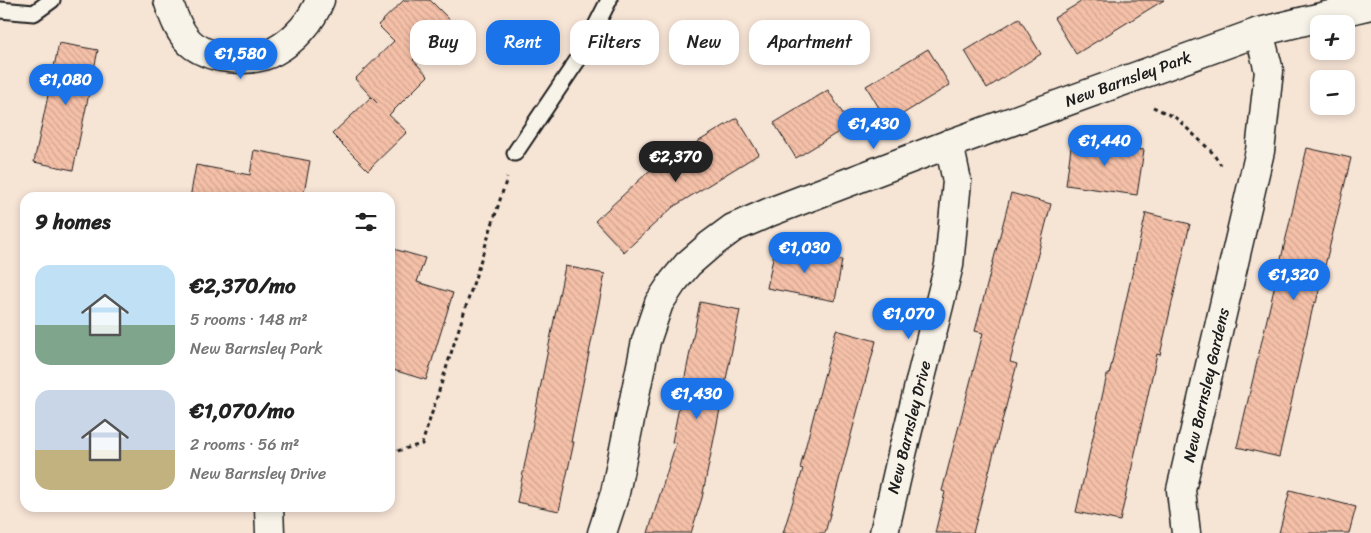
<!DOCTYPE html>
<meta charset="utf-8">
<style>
body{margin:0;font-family:Sriracha,sans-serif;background:#f2f2f2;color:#222;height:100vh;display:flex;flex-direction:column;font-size:19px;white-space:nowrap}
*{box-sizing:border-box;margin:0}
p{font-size:16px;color:#767676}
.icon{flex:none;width:28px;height:28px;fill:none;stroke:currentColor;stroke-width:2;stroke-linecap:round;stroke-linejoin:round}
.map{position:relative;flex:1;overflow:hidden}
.panel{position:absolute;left:20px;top:192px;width:375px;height:320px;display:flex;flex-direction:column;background:#fff;border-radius:15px;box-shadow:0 2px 8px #0003}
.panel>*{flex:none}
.banner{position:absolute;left:410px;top:20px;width:475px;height:45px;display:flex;gap:10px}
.controls{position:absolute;left:1310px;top:15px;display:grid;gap:10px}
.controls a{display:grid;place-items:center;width:45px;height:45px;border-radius:10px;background:#fff;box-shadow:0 2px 8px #0003;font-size:25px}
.price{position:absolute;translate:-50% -42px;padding:0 11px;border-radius:18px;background:#1a73e8;color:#fff;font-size:16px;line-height:32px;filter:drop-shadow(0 1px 2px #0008)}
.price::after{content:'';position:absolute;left:50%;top:30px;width:15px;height:11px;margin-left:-8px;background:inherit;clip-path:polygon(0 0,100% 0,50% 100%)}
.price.current{background:#222;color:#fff}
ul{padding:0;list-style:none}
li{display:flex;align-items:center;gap:15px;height:125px;padding:0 15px}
li span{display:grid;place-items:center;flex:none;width:140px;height:100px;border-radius:15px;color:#555}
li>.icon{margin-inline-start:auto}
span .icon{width:60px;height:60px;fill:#fffc;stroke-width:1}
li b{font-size:21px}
h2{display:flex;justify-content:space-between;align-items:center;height:60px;padding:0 15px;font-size:21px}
.pill{padding:0 18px;border-radius:15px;background:#fff;box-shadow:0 2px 8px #0003;font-size:18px;line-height:45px}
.pill.current{background:#1a73e8;color:#fff}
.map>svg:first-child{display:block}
.building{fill:url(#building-back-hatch);stroke:#1c1c1c}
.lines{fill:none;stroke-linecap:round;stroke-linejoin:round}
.service-casing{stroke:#1c1c1c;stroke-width:19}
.minor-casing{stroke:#1c1c1c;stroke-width:31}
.path{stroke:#1c1c1c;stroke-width:3;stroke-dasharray:4 4;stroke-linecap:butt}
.service{stroke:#f7f3e8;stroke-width:15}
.minor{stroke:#f7f3e8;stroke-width:28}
.labels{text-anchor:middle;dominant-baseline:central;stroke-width:4;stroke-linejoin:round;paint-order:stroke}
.street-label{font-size:16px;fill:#1c1c1c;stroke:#f7f3e8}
</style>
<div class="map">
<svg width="1371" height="533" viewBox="0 0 1371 533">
<defs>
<pattern id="building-back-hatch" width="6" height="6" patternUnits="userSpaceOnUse" patternTransform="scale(1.25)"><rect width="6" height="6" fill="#f5c0a8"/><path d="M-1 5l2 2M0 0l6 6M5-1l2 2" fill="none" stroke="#d1a490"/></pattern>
</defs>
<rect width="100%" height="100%" fill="#f6e4d5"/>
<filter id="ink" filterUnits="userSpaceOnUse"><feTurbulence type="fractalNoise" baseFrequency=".02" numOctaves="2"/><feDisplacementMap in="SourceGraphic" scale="10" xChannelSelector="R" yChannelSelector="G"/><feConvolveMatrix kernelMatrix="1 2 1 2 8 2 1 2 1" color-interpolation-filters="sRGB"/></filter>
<g filter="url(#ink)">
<g class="building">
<path d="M 404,0 L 430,0 L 452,22 L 413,60 L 428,76 L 389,115 L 407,132 L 368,170 L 332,134 L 371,97 L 377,103 L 355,79 L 394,41 L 378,25 Z"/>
<path d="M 1084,0 L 1164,0 L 1076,54 L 1054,18 Z"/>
<path d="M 1019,18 L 1041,54 L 987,88 L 965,51 Z"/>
<path d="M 59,43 L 98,50 L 73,170 L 34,162 Z"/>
<path d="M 928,49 L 950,85 L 888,123 L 866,86 Z"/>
<path d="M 828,90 L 850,125 L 796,158 L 774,123 Z"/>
<path d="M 737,118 L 759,154 L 673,207 L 624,252 L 595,221 L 648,172 Z"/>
<path d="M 1072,140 L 1144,150 L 1137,195 L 1066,185 Z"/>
<path d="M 1307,148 L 1351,158 L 1316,303 L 1314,302 L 1279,457 L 1237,447 Z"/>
<path d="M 254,150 L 310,161 L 303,198 L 190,198 L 196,165 L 250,175 Z"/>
<path d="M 1011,193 L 1051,204 L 1010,362 L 1017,364 L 973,533 L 935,533 L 945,492 L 942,491 L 983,333 L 975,331 Z"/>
<path d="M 1146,213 L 1190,224 L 1160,355 L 1157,354 L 1120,521 L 1076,512 L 1107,375 L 1109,375 Z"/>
<path d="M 390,248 L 425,258 L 417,282 L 453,293 L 426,380 L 390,369 Z"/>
<path d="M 775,248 L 842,260 L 835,301 L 767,288 Z"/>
<path d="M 565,266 L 605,274 L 571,442 L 574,442 L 559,511 L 517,502 Z"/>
<path d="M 700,302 L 740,310 L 702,498 L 691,533 L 648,533 L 676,443 L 672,442 Z"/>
<path d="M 836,330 L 876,341 L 825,533 L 783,533 L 803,469 L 800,468 Z"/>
<path d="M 1290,490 L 1356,507 L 1349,533 L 1279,533 Z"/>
</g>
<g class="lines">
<g class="service-casing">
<g id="service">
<path d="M 0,10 L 34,13 L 52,0"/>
<path d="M 515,153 L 581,55 L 609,0"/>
</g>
</g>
<g class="minor-casing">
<g id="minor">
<path d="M 168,0 C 173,16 180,36 194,46 C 214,60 253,64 275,51 C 295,40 312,21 320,0"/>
<path d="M 269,508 L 270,533"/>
<path d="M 602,533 L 615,493 L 646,341 L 659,303 L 673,282 L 688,264 L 710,245 L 733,228 L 770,212 L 949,144 L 1259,32 L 1371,5"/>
<path d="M 884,533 L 903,450 L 949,265 L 957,181 L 949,144"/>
<path d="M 1186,533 L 1181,490 L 1260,151 L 1269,71 L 1259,32"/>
</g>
</g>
<g class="path">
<path d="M 1153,107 L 1176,118 L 1211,151 L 1221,165"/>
<path d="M 390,453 L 422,444 L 507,178"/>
</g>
<use href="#service" class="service"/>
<use href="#minor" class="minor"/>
</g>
</g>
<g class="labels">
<g class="street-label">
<text transform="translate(1128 79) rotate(-20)">New Barnsley Park</text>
<text transform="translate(1206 385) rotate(-77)">New Barnsley Gardens</text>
<text transform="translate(909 427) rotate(-76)">New Barnsley Drive</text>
</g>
</g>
</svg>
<div class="controls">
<a>+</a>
<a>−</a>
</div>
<b class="price" style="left:241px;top:80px">€1,580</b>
<b class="price" style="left:66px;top:106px">€1,080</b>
<b class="price" style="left:874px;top:150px">€1,430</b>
<b class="price" style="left:1105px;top:167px">€1,440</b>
<b class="price current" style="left:676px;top:183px">€2,370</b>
<b class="price" style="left:805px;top:274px">€1,030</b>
<b class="price" style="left:1294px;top:301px">€1,320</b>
<b class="price" style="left:909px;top:340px">€1,070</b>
<b class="price" style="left:697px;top:420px">€1,430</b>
<div class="banner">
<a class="pill">Buy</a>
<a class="pill current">Rent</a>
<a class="pill">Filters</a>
<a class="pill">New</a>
<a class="pill">Apartment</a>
</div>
<section class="panel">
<h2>9 homes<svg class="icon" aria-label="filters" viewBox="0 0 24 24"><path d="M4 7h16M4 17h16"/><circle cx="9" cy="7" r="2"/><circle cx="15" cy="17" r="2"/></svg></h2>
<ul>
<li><span style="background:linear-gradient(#bfe0f5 60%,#7fa58c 0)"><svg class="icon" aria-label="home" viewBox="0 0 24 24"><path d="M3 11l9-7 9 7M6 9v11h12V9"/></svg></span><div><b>€2,370/mo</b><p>5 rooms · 148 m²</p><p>New Barnsley Park</p></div></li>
<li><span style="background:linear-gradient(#c9d6e8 60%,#c2b280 0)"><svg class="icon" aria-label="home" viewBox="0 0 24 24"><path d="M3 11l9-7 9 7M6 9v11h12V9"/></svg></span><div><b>€1,070/mo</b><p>2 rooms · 56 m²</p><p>New Barnsley Drive</p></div></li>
</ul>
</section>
</div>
